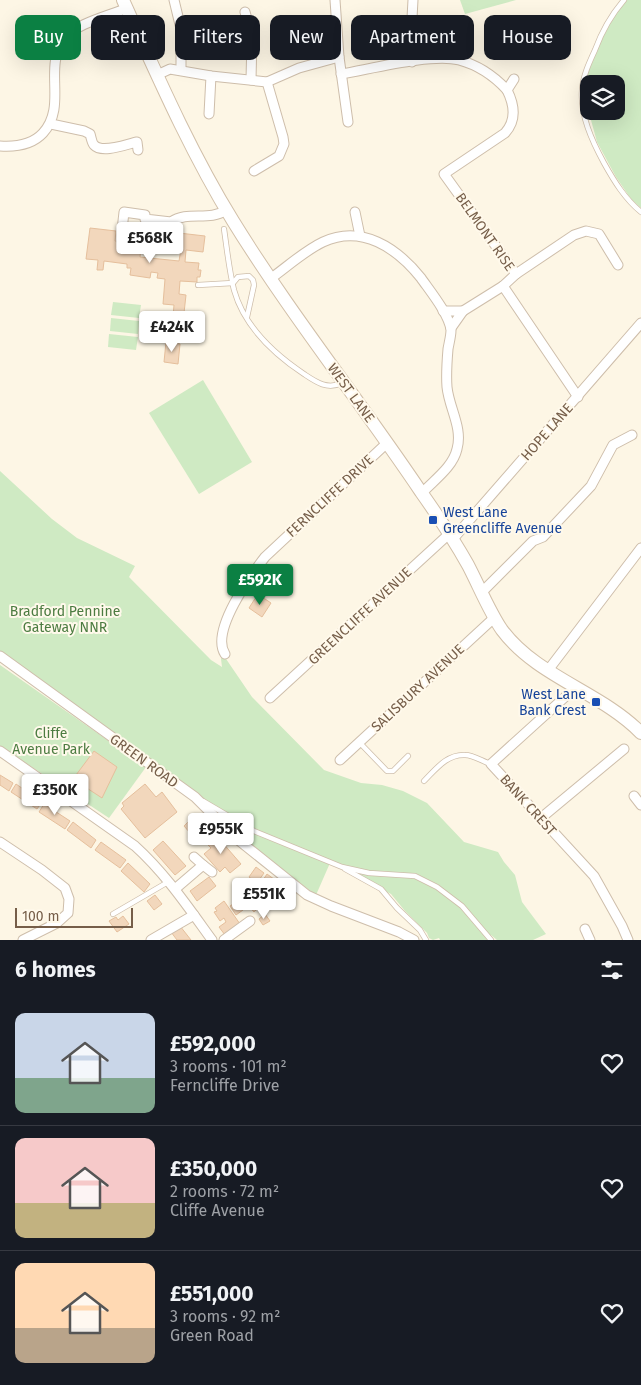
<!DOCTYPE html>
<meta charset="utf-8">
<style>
body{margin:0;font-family:"Fira Sans",sans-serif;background:#242831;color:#f1f3f6;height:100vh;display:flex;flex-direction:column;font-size:19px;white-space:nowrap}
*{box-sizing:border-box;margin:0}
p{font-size:16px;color:#9ea1a6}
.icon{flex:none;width:28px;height:28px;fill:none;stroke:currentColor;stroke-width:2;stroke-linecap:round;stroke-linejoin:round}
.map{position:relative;height:940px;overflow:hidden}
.details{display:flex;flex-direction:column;background:#171b24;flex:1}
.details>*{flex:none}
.hud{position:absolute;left:15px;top:15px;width:611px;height:45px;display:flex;gap:10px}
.tools{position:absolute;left:580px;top:75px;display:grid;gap:10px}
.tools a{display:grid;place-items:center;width:45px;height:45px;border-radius:10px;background:#171b24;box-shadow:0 5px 20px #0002;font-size:25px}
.scale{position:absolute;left:15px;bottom:12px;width:118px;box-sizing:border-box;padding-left:5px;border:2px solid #765e49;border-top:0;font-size:14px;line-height:18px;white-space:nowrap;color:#765e49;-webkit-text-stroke:4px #fff9eb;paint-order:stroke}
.price{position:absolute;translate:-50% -42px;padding:0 11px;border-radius:5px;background:#fff;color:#222;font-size:16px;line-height:32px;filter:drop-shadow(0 1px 2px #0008)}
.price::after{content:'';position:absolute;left:50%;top:30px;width:15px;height:11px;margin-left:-8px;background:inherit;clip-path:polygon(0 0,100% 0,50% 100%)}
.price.on{background:#0b8043;color:#fff}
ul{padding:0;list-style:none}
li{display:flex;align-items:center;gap:15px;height:125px;padding:0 15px}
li+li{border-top:1px solid #363941}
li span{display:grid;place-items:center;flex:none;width:140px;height:100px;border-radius:10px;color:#555}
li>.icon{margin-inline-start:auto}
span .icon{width:60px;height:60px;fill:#fffc;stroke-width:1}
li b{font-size:21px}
h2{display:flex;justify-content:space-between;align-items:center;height:60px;padding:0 15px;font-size:21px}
.chip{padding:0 18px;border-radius:10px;background:#171b24;box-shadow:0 5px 20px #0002;font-size:18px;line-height:45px}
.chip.on{background:#0b8043;color:#fff}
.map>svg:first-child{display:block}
.green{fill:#cfeac3;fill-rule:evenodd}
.building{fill:#f2d7bc;stroke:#e5bf9c}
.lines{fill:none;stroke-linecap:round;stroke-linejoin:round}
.lane-casing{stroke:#cebeab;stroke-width:6}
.street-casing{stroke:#cebeab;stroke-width:11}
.secondary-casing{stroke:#d1bfa8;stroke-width:14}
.lane{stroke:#fff;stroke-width:4.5}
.street{stroke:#fff;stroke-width:9}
.secondary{stroke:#fff;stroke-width:12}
.transit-dot{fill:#1a4fb4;stroke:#fff9eb;stroke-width:2}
.labels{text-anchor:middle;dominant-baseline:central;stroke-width:4;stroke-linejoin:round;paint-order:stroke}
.street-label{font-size:14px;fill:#765e49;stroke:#fff9eb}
.transit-label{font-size:14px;fill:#164399;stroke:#fff9eb;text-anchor:start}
.park-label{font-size:14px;fill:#4c7c41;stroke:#fff9eb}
</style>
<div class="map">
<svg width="641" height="940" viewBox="0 0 641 940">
<rect width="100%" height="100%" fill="#fdf6e5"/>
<g class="green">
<path d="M 460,0 L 516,0 L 465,14 Z"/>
<path d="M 626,0 L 641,0 L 641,208 L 631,199 L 616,177 L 597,142 L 583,91 L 587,70 L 614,12 ZM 589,84 L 616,84 L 616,111 L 589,111 Z"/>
<path d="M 113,302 L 141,305 L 139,318 L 111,315 Z"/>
<path d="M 111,318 L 139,321 L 138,334 L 110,331 Z"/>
<path d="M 109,334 L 138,337 L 136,350 L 108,347 Z"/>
<path d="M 203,380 L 252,462 L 199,494 L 149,413 Z"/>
<path d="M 0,471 L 52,519 L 77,538 L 135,566 L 129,577 L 211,660 L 222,667 L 221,659 L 222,653 L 252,697 L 324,770 L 361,783 L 382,785 L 403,791 L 427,803 L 464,842 L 498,852 L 504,862 L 515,875 L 522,902 L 546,934 L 533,940 L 497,940 L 491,935 L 490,940 L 440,940 L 439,938 L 433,940 L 429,938 L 427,933 L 405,911 L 391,894 L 330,863 L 316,895 L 255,850 L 204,802 L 0,654 Z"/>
<path d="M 0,665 L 146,767 L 109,818 L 0,746 Z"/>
</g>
<g class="building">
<path d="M 130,224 L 143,225 L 140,257 L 179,261 L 181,249 L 177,249 L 179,233 L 205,236 L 203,252 L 186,250 L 185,262 L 199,263 L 198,270 L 201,270 L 200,277 L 197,277 L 197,282 L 180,281 L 179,294 L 186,295 L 182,331 L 168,330 L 169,317 L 173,317 L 174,305 L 163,304 L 165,279 L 157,278 L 158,273 L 151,272 L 150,278 L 130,275 L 131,268 L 127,268 L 127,264 L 104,261 L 103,270 L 97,270 L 98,260 L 86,259 L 90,228 L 116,231 L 115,241 L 130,242 L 131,228 L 129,228 Z"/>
<path d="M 166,342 L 180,344 L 178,364 L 164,362 Z"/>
<path d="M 256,597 L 262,597 L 271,603 L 262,617 L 249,608 Z"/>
<path d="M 94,751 L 117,767 L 102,798 L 73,779 Z"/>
<path d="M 0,775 L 13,783 L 9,791 L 0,785 Z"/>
<path d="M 16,784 L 42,802 L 37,809 L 11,792 Z"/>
<path d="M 145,784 L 156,797 L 162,792 L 177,812 L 145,838 L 121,809 L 124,806 L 122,803 Z"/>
<path d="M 44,804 L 70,821 L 65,829 L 39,812 Z"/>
<path d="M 192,818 L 206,833 L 197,841 L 184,826 Z"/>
<path d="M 73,822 L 96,840 L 91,848 L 67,830 Z"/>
<path d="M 215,834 L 241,864 L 230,873 L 225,867 L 220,872 L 204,854 L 211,848 L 205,842 Z"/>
<path d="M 163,841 L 186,866 L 175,875 L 153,850 Z"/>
<path d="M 101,842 L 126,860 L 120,868 L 95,850 Z"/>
<path d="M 128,863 L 150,884 L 144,892 L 121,871 Z"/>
<path d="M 256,867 L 264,873 L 257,883 L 249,877 Z"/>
<path d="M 267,874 L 286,888 L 280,897 L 261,883 Z"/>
<path d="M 209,877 L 216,886 L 197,901 L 190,891 Z"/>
<path d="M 259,883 L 270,891 L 266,897 L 255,889 Z"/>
<path d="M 155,895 L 162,904 L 154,910 L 147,901 Z"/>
<path d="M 242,898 L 246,904 L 241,907 L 243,910 L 236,915 L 230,906 Z"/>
<path d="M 255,900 L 260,906 L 254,912 L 248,905 Z"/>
<path d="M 224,901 L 240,924 L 225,935 L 219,927 L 226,922 L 224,918 L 220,921 L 214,912 L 217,911 L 215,908 Z"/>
<path d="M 265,914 L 270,921 L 263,925 L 259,919 Z"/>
<path d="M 123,916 L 129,924 L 117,932 L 109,921 L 116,917 L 118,920 Z"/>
<path d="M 180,926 L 191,940 L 177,940 L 171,932 Z"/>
</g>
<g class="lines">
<g class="lane-casing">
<g id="lane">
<path d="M 624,0 C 611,15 602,31 595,50 C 589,63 583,76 582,90 C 580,115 592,141 604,163 C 614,181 625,199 641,212"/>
<path d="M 224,229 C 227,249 229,270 234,290 C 244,326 274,354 304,374 C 316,382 327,390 342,383"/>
<path d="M 198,285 L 233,283 L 238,277 L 249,276 L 253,280 L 254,285 L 247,317"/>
<path d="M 359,742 L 387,771 L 393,771 L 408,756"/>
<path d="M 424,781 C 436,769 447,754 465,755 C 474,755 483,762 491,764"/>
<path d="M 203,801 L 254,831 L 342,867 L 369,873 L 415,876 L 437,887 L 462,906 L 491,940"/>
<path d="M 345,869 L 381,889 L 397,908 L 420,930 L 426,940"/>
<path d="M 113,914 L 168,882"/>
</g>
</g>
<g class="street-casing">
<g id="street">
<path d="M 174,0 L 181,29 L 181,70"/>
<path d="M 335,0 L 339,57 L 348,122"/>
<path d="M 245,12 L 252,36 L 251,80"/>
<path d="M 412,62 L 411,36 L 413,0"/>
<path d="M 341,74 C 371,69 432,53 459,60 C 478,65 494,76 507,90"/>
<path d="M 157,75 L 170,69 L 211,76 L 267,82 L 299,68 L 339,57"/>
<path d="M 514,79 L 507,90 C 514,104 517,120 505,133 L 444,174 L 516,274 L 503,286 L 578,397"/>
<path d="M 209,114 L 211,76"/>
<path d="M 51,124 L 84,131 L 90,134 C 91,137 92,143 94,145 C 102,154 127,144 137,142 L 138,150"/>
<path d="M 0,146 C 15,147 32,145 43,133 C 68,105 42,67 65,38 C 77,23 109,16 127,8"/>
<path d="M 254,171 L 279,156 L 284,144 L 283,137 L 267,82"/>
<path d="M 355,212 L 360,236"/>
<path d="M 121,239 L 124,212 L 145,215 L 145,219 L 171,222 C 188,210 209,222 226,210"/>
<path d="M 516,274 L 574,235 L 586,231 L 599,234 L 618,265"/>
<path d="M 270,279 C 287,267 304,251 323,242 C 362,224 397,248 421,278 C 430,291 449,314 451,330 C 451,336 449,343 448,349 C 447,361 446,374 447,387 C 449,408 463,428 457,449 C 453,467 434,480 422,493"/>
<path d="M 443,311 L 463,311 L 451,328"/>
<path d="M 463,311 L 503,286"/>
<path d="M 453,539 L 641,323"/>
<path d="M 482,592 L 533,541 L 543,537 L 591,486 L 613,445 L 632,435"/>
<path d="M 225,654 C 210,631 251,575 265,557 L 387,443"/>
<path d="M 0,656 L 195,797 L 237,839 L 307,895 L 331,906 L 399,932 L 414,940"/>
<path d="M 549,669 L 641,548"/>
<path d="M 576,687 L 491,764 L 594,876 L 622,926 L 628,940"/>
<path d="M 270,698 L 449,534"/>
<path d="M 0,751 L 135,846 C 165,873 188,907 212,940"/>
<path d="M 340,760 L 495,617"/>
<path d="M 634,796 L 641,805"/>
<path d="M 541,818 L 624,749"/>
<path d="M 0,842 L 42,870 L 65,888 L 69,899 L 68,913 L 57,923 L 23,940"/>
<path d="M 203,865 L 212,872"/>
<path d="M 175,889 L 203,865 L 194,857"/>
<path d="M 585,929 L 590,940"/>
<path d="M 151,940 L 194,915"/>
<path d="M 224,940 L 250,921"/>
</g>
</g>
<g class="secondary-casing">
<path id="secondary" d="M 123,0 C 157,75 190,151 233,221 C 291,315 360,401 421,492 C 438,516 454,540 468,565 C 478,584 490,613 502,630 C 537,677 601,692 641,733"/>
</g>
<use href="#lane" class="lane"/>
<use href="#street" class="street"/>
<use href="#secondary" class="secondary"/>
</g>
<g class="transit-dot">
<rect x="428" y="515" width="10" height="10" rx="2.5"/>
<rect x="591" y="697" width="10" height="10" rx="2.5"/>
</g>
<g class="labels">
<g class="street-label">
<text transform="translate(485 232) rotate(55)">BELMONT RISE</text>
<text transform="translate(351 393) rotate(54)">WEST LANE</text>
<text transform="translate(547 432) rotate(-49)">HOPE LANE</text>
<text transform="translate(330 496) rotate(-43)">FERNCLIFFE DRIVE</text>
<text transform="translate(360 616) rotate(-43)">GREENCLIFFE AVENUE</text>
<text transform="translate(418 688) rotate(-43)">SALISBURY AVENUE</text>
<text transform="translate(144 761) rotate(36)">GREEN ROAD</text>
<text transform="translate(528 805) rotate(48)">BANK CREST</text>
</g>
<g class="transit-label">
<text x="443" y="512">West Lane<tspan x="443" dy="16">Greencliffe Avenue</tspan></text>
<text x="586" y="694" text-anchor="end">West Lane<tspan x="586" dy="16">Bank Crest</tspan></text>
</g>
<g class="park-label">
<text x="65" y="611">Bradford Pennine<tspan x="65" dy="16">Gateway NNR</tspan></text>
<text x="51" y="733">Cliffe<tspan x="51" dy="16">Avenue Park</tspan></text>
</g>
</g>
</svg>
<div class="tools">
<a><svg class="icon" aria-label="layers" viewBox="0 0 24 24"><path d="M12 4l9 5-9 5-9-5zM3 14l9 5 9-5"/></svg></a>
</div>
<div class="scale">100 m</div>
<b class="price" style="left:150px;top:264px">£568K</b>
<b class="price" style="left:172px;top:353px">£424K</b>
<b class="price on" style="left:260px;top:606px">£592K</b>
<b class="price" style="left:55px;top:816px">£350K</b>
<b class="price" style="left:221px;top:855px">£955K</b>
<b class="price" style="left:264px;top:920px">£551K</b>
<div class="hud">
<a class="chip on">Buy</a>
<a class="chip">Rent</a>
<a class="chip">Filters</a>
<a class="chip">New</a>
<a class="chip">Apartment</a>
<a class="chip">House</a>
</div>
</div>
<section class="details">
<h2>6 homes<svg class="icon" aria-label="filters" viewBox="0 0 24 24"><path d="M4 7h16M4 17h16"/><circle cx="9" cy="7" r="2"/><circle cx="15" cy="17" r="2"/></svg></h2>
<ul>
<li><span style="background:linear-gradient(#c9d6e8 65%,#7fa58c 0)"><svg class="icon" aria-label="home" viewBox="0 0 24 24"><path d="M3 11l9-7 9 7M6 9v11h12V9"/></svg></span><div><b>£592,000</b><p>3 rooms · 101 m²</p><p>Ferncliffe Drive</p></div><svg class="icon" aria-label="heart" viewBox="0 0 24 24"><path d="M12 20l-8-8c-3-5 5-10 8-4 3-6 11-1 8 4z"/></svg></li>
<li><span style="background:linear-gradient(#f6c9c9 65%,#c2b280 0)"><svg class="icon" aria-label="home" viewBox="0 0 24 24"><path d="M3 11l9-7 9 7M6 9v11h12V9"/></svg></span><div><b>£350,000</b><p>2 rooms · 72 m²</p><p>Cliffe Avenue</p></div><svg class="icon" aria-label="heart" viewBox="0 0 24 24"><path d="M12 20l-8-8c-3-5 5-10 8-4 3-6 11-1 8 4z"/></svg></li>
<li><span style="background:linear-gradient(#ffd9b3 65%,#b9a48a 0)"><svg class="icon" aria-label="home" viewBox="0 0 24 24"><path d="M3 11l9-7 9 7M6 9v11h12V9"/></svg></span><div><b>£551,000</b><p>3 rooms · 92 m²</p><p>Green Road</p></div><svg class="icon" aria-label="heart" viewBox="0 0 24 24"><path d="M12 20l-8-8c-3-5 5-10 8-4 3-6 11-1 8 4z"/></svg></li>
</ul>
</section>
